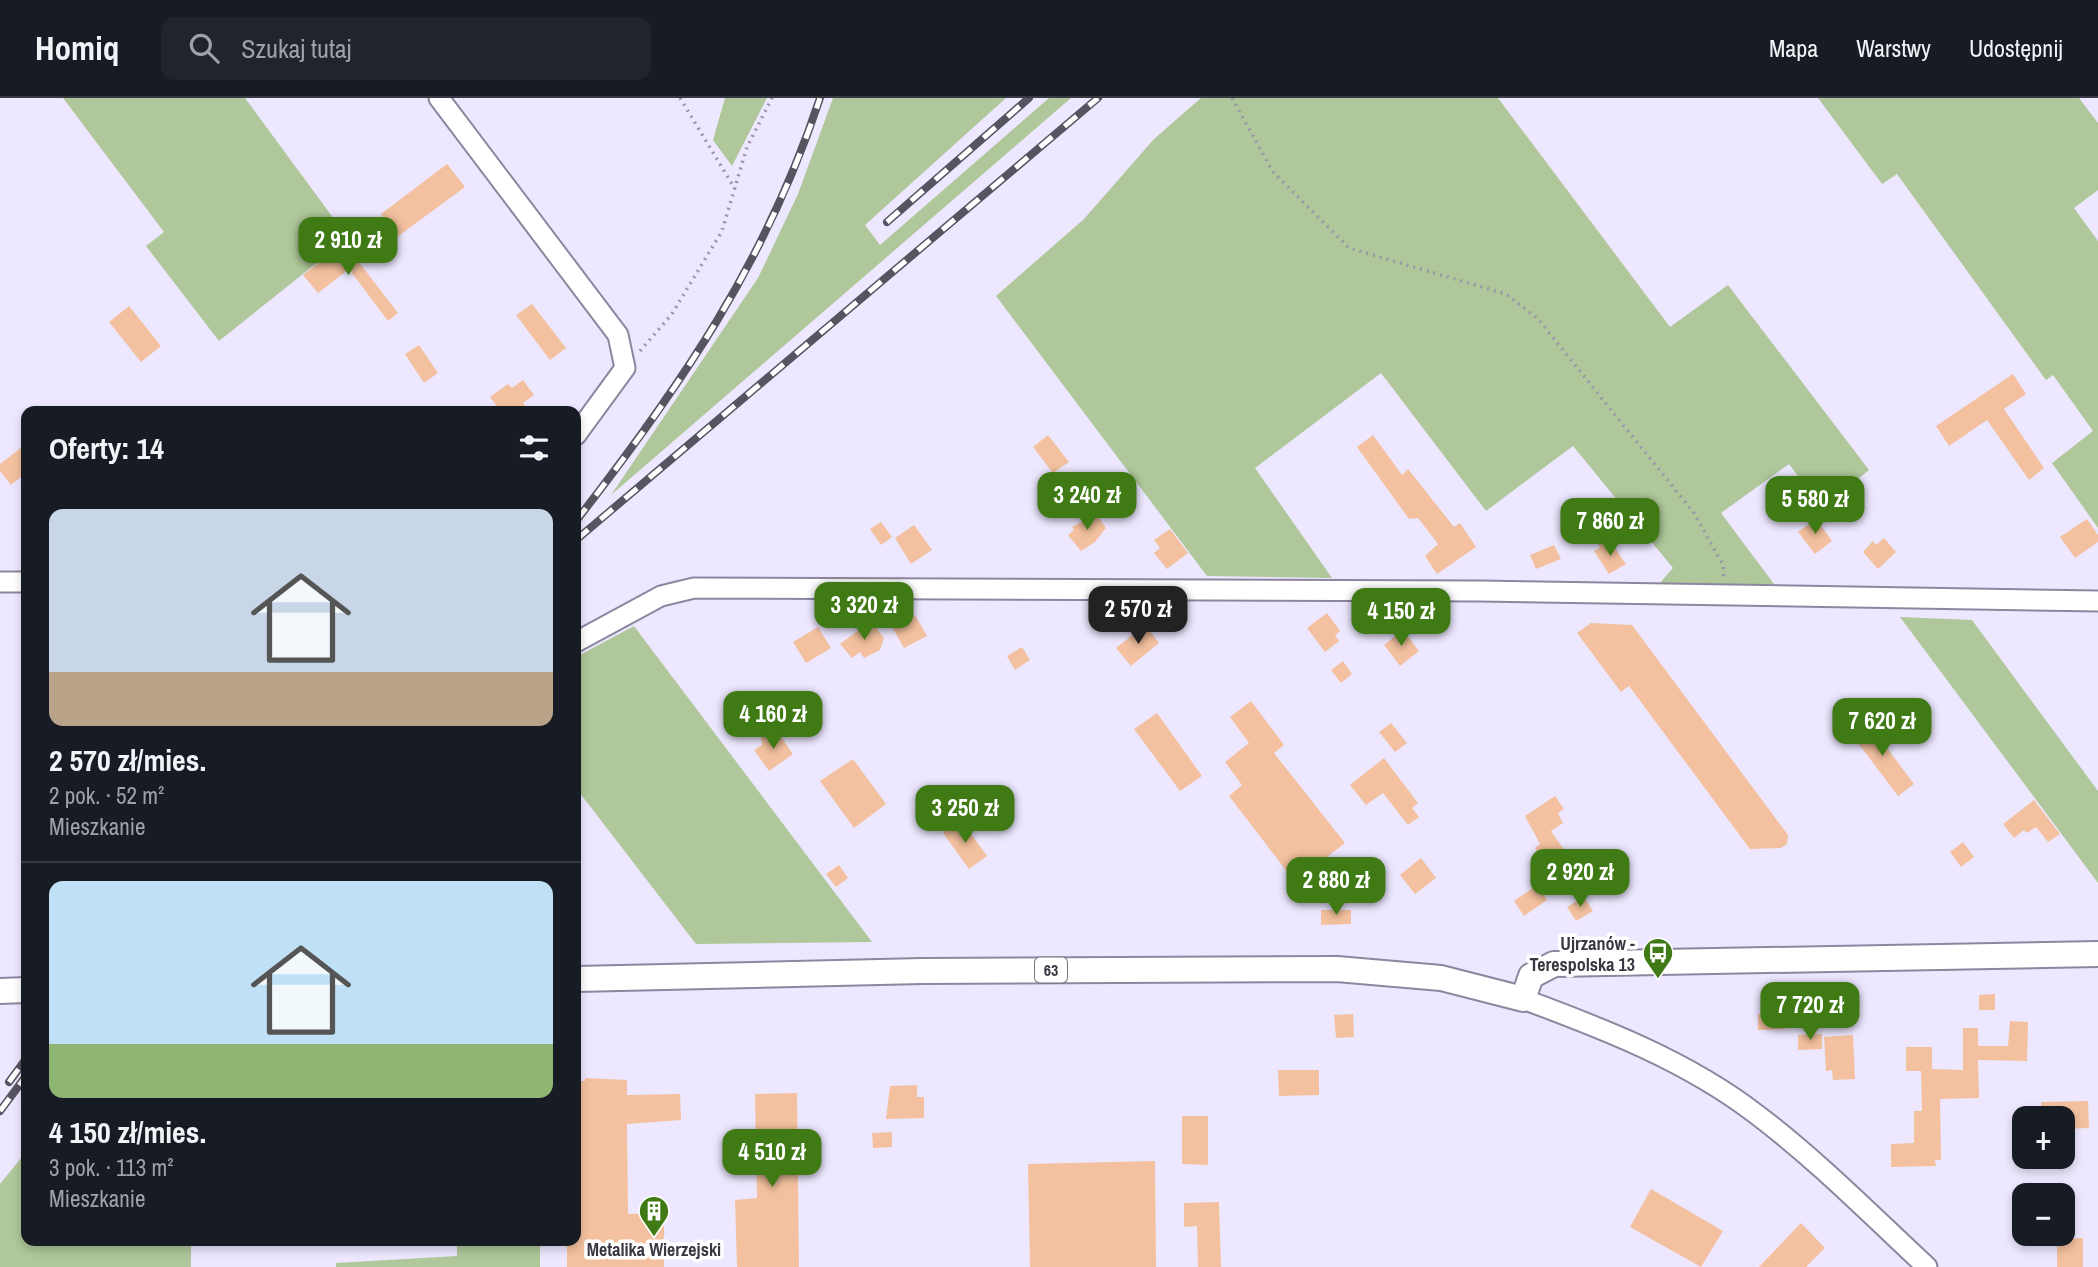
<!DOCTYPE html>
<html lang="pl">
<meta charset="utf-8">
<style>
body{margin:0;font-family:"Archivo Narrow",sans-serif;background:#20242c;color:#f1f3f6;height:100vh;display:flex;flex-direction:column;font-size:26px;white-space:nowrap}
*{box-sizing:border-box;margin:0}
p{font-size:23px;color:#9ea1a6}
.icon{flex:none;width:38px;height:38px;fill:none;stroke:currentColor;stroke-width:2;stroke-linecap:round;stroke-linejoin:round}
.map{position:relative;flex:1;overflow:hidden}
.side{position:absolute;left:21px;top:308px;width:560px;height:840px;display:flex;flex-direction:column;background:#171b24;border-radius:14px;box-shadow:0 4px 10px #0003}
.side>*{flex:none}
.buttons{position:absolute;left:2012px;top:1008px;display:grid;gap:14px}
.buttons a{display:grid;place-items:center;width:63px;height:63px;border-radius:14px;background:#171b24;box-shadow:0 4px 10px #0003;font-size:35px}
.price{position:absolute;translate:-50% -60px;padding:0 16px;border-radius:14px;background:#3f7a14;color:#fff;font-size:23px;line-height:46px;filter:drop-shadow(0 2px 4px #0008)}
.price::after{content:'';position:absolute;left:50%;top:42px;width:21px;height:16px;margin-left:-10px;background:inherit;clip-path:polygon(0 0,100% 0,50% 100%)}
.price.selected{background:#222;color:#fff}
ul{padding:0;list-style:none}
li{display:grid;align-content:center;gap:14px;height:371px;padding:0 28px}
li+li{border-top:2px solid #363941}
li span{display:grid;place-items:center;height:217px;border-radius:14px;color:#555}
li>.icon{margin-inline-start:auto}
span .icon{width:126px;height:126px;fill:#fffc;stroke-width:1}
li b{font-size:30px}
h2{display:flex;justify-content:space-between;align-items:center;height:84px;padding:0 28px;font-size:30px}
header{display:flex;align-items:center;gap:42px;box-sizing:border-box;height:98px;padding:0 35px;background:#171b24;border-bottom:2px solid #363941}
header strong{font-size:33px}
nav{display:flex;gap:38px;margin-inline-start:auto;font-size:24px}
.search{width:490px;height:63px;background:#20242c;display:flex;align-items:center;gap:18px;box-sizing:border-box;padding:0 24px;border-radius:14px;color:#9ea1a6;font-size:26px}
.map>svg:first-child{display:block}
.green{fill:#afc79a}
.building{fill:#f3c19f}
.lines{fill:none;stroke-linecap:round;stroke-linejoin:round}
.minor-casing{stroke:#8c869f;stroke-width:23}
.major-casing{stroke:#8c869f;stroke-width:28}
.path{stroke:#9b97a8;stroke-width:3.5;stroke-dasharray:2 5;stroke-linecap:butt}
.minor{stroke:#fff;stroke-width:19}
.major{stroke:#fff;stroke-width:24}
.rail-casing{stroke:#575360;stroke-width:8}
.rail{stroke:#fff;stroke-width:5;stroke-dasharray:16;stroke-linecap:butt}
.labels{text-anchor:middle;dominant-baseline:central;stroke-width:7;stroke-linejoin:round;paint-order:stroke}
.shield{fill:#fff;stroke:#75737b;stroke-width:2}
.shield-label{font-size:16px;font-weight:bold;fill:#3a3742}
.poi-label{font-size:18px;font-weight:bold;fill:#3a3742;stroke:#fff;text-anchor:end}
</style>
<header>
<strong>Homiq</strong>
<div class="search"><svg class="icon" aria-label="search" viewBox="0 0 24 24"><circle cx="10" cy="10" r="6"/><path d="M15 15l6 6"/></svg>Szukaj tutaj</div>
<nav><a>Mapa</a><a>Warstwy</a><a>Udostępnij</a></nav>
</header>
<div class="map">
<svg width="2098" height="1169" viewBox="0 0 2098 1169">
<rect width="100%" height="100%" fill="#ede8ff"/>
<g class="green">
<path d="M 63,0 L 245,0 L 348,140 L 219,243 L 146,148 L 164,134 Z"/>
<path d="M 725,0 L 767,0 L 732,68 L 713,42 Z"/>
<path d="M 833,0 L 1006,0 L 865,127 L 880,147 L 1049,0 L 1071,0 L 611,397 L 758,180 L 798,96 Z"/>
<path d="M 1201,0 L 1498,0 L 1670,229 L 1728,187 L 1869,372 L 1822,410 L 1789,366 L 1721,415 L 1774,486 L 1659,486 L 1673,470 L 1573,348 L 1486,413 L 1381,275 L 1255,370 L 1332,480 L 1207,478 L 996,198 L 1084,121 L 1154,41 Z"/>
<path d="M 1818,0 L 2079,0 L 2098,25 L 2098,92 L 2074,110 L 2098,143 L 2098,430 L 2052,365 L 2093,333 L 2053,277 L 2046,282 L 1897,76 L 1882,86 Z"/>
<path d="M 1900,519 L 1972,522 L 2098,693 L 2098,785 Z"/>
<path d="M 634,528 L 872,844 L 696,846 L 576,690 L 576,559 Z"/>
<path d="M 26,1054 L 26,1143 L 191,1143 L 191,1169 L 0,1169 L 0,1086 Z"/>
<path d="M 457,1143 L 540,1143 L 540,1169 L 336,1169 L 336,1165 L 457,1158 Z"/>
</g>
<g class="building">
<path d="M 447,66 L 465,89 L 397,139 L 381,116 Z"/>
<path d="M 344,145 L 398,215 L 388,223 L 349,171 L 318,195 L 303,177 Z"/>
<path d="M 532,206 L 566,250 L 550,262 L 516,217 Z"/>
<path d="M 129,208 L 161,248 L 141,264 L 109,224 Z"/>
<path d="M 419,247 L 438,275 L 424,285 L 405,256 Z"/>
<path d="M 2013,276 L 2026,296 L 2004,311 L 2044,370 L 2029,382 L 1987,322 L 1949,348 L 1936,328 Z"/>
<path d="M 523,282 L 534,297 L 523,305 L 529,313 L 494,313 L 496,307 L 490,299 L 508,286 L 512,290 Z"/>
<path d="M 1048,337 L 1069,364 L 1053,375 L 1033,349 Z"/>
<path d="M 1373,337 L 1402,377 L 1408,371 L 1454,429 L 1460,425 L 1476,449 L 1437,476 L 1425,458 L 1438,446 L 1418,420 L 1409,421 L 1357,349 Z"/>
<path d="M 26,346 L 26,375 L 11,387 L 0,373 L 0,366 Z"/>
<path d="M 1096,416 L 1106,430 L 1095,444 L 1081,453 L 1068,437 L 1074,432 L 1072,429 Z"/>
<path d="M 1816,421 L 1832,443 L 1815,456 L 1798,434 Z"/>
<path d="M 2087,421 L 2098,437 L 2098,444 L 2075,460 L 2060,439 Z"/>
<path d="M 881,424 L 892,439 L 881,447 L 870,431 Z"/>
<path d="M 1607,424 L 1617,437 L 1600,449 L 1591,436 Z"/>
<path d="M 914,427 L 932,452 L 911,466 L 895,440 Z"/>
<path d="M 1170,431 L 1188,455 L 1167,471 L 1154,455 L 1160,450 L 1154,442 Z"/>
<path d="M 1884,440 L 1896,454 L 1878,471 L 1863,454 L 1873,443 L 1876,447 Z"/>
<path d="M 1610,443 L 1626,466 L 1609,476 L 1594,453 Z"/>
<path d="M 1554,447 L 1561,461 L 1536,471 L 1530,457 Z"/>
<path d="M 1327,515 L 1340,533 L 1335,537 L 1339,543 L 1325,554 L 1307,530 Z"/>
<path d="M 915,517 L 927,538 L 904,550 L 892,529 Z"/>
<path d="M 871,523 L 884,540 L 880,552 L 864,560 L 860,554 L 852,560 L 840,546 Z"/>
<path d="M 1591,525 L 1632,527 L 1788,737 L 1787,746 L 1781,750 L 1750,751 L 1629,588 L 1621,594 L 1577,535 Z"/>
<path d="M 1145,527 L 1159,545 L 1131,568 L 1116,550 Z"/>
<path d="M 818,529 L 831,550 L 806,565 L 793,544 Z"/>
<path d="M 1403,532 L 1419,553 L 1400,568 L 1384,547 Z"/>
<path d="M 1022,549 L 1030,562 L 1015,572 L 1007,558 Z"/>
<path d="M 1343,563 L 1352,576 L 1341,585 L 1331,572 Z"/>
<path d="M 1251,603 L 1284,647 L 1274,655 L 1345,745 L 1295,784 L 1229,698 L 1242,687 L 1225,664 L 1249,645 L 1230,619 Z"/>
<path d="M 1157,615 L 1202,678 L 1180,693 L 1134,631 Z"/>
<path d="M 1865,621 L 1914,686 L 1898,698 L 1849,633 Z"/>
<path d="M 1391,625 L 1407,645 L 1395,654 L 1379,634 Z"/>
<path d="M 778,635 L 793,656 L 769,673 L 754,652 L 762,647 L 761,636 L 771,640 Z"/>
<path d="M 1384,660 L 1418,705 L 1412,710 L 1419,719 L 1408,727 L 1383,695 L 1366,707 L 1350,687 Z"/>
<path d="M 853,661 L 886,706 L 854,730 L 820,683 Z"/>
<path d="M 1555,698 L 1564,711 L 1558,715 L 1563,725 L 1551,733 L 1569,759 L 1549,771 L 1535,750 L 1540,746 L 1525,718 Z"/>
<path d="M 2034,702 L 2060,736 L 2048,744 L 2036,729 L 2027,735 L 2024,732 L 2014,740 L 2003,726 Z"/>
<path d="M 961,722 L 987,758 L 969,771 L 943,735 Z"/>
<path d="M 1963,744 L 1974,759 L 1961,769 L 1950,754 Z"/>
<path d="M 1421,760 L 1436,780 L 1415,796 L 1400,777 Z"/>
<path d="M 839,767 L 848,780 L 836,789 L 826,776 Z"/>
<path d="M 1537,787 L 1547,802 L 1524,818 L 1514,803 Z"/>
<path d="M 1584,799 L 1593,813 L 1576,823 L 1567,809 Z"/>
<path d="M 1321,812 L 1351,812 L 1351,826 L 1321,827 Z"/>
<path d="M 1995,896 L 1995,912 L 1979,912 L 1979,897 Z"/>
<path d="M 1353,916 L 1354,939 L 1336,940 L 1334,917 Z"/>
<path d="M 1758,916 L 1784,916 L 1785,931 L 1758,932 Z"/>
<path d="M 2010,923 L 2028,924 L 2027,963 L 1978,962 L 1979,1000 L 1940,1001 L 1941,1062 L 1935,1062 L 1936,1068 L 1891,1069 L 1891,1046 L 1914,1045 L 1914,1013 L 1922,1013 L 1921,973 L 1906,973 L 1906,949 L 1932,949 L 1932,971 L 1963,972 L 1963,930 L 1978,930 L 1978,948 L 2008,948 Z"/>
<path d="M 1822,936 L 1822,951 L 1798,952 L 1798,937 Z"/>
<path d="M 1853,937 L 1855,981 L 1833,982 L 1832,972 L 1826,973 L 1824,939 Z"/>
<path d="M 1278,972 L 1319,972 L 1319,997 L 1279,998 Z"/>
<path d="M 585,980 L 627,982 L 627,997 L 680,996 L 681,1022 L 627,1026 L 628,1116 L 664,1115 L 664,1169 L 567,1169 L 567,1143 L 576,1143 L 576,983 L 585,983 Z"/>
<path d="M 917,987 L 917,999 L 924,999 L 924,1020 L 886,1021 L 890,988 Z"/>
<path d="M 797,995 L 799,1169 L 737,1169 L 735,1102 L 757,1100 L 755,996 Z"/>
<path d="M 2088,1003 L 2089,1030 L 2063,1031 L 2063,1020 L 2041,1020 L 2041,1004 Z"/>
<path d="M 1182,1018 L 1208,1018 L 1208,1067 L 1182,1066 Z"/>
<path d="M 892,1034 L 892,1049 L 873,1050 L 872,1035 Z"/>
<path d="M 1155,1063 L 1156,1169 L 1030,1169 L 1028,1066 Z"/>
<path d="M 1651,1091 L 1723,1133 L 1701,1169 L 1630,1129 Z"/>
<path d="M 1219,1104 L 1221,1169 L 1198,1169 L 1197,1128 L 1184,1129 L 1184,1105 Z"/>
<path d="M 1801,1125 L 1825,1150 L 1806,1169 L 1759,1169 Z"/>
<path d="M 2083,1140 L 2083,1169 L 2057,1169 L 2057,1141 Z"/>
</g>
<g class="lines">
<g class="minor-casing">
<g id="minor">
<path d="M 439,0 L 618,237 L 625,270 L 576,337"/>
<path d="M 0,484 L 26,484"/>
<path d="M 576,544 L 661,498 L 694,490 L 1480,493 L 2098,503"/>
<path d="M 1523,901 C 1604,931 1687,963 1756,1016 C 1817,1062 1871,1117 1927,1169"/>
</g>
</g>
<g class="major-casing">
<g id="major">
<path d="M 576,881 L 922,873 L 1337,871 L 1441,880 L 1523,901 L 1531,878 L 1554,866 L 2098,856"/>
<path d="M 0,893 L 26,892"/>
</g>
</g>
<g class="path">
<path d="M 680,0 L 735,91"/>
<path d="M 1232,0 L 1273,74 L 1349,150 L 1506,196 L 1538,221 L 1694,415 L 1723,467 L 1724,482"/>
<path d="M 640,253 L 672,216 L 722,133 L 747,49 L 772,0"/>
</g>
<use href="#minor" class="minor"/>
<use href="#major" class="major"/>
<g class="rail-casing">
<g id="rail">
<path d="M 887,124 L 1029,0"/>
<path d="M 576,423 C 681,288 766,164 820,0"/>
<path d="M 576,442 L 1098,0"/>
<path d="M 9,984 L 26,961"/>
<path d="M 0,1013 L 26,978"/>
</g>
</g>
<use href="#rail" class="rail"/>
</g>
<defs>
<g id="bus-pin" transform="scale(1.575)"><path d="M0 17L-7.5 6A9.5 9.5 0 1 1 7.5 6Z" fill="#3f7a14" stroke="#fff"/><path d="M-5-6H5V4H4V6H2V4H-2V6H-4V4H-5ZM-3.5-4V0h7V-4ZM-3.5 1.2v1.5H-2V1.2ZM2 1.2v1.5H3.5V1.2Z" fill="#fff"/></g>
<g id="building-pin" transform="scale(1.575)"><path d="M0 17L-7.5 6A9.5 9.5 0 1 1 7.5 6Z" fill="#3f7a14" stroke="#fff"/><path d="M-4-6H4V6H1V3H-1V6H-4ZM-2.5-4.3h1.7v1.8h-1.7ZM.8-4.3h1.7v1.8H.8ZM-2.5-1h1.7V.8h-1.7ZM.8-1h1.7V.8H.8Z" fill="#fff"/></g>
</defs>
<g fill-rule="evenodd">
<use href="#bus-pin" x="1658" y="855"/>
<use href="#building-pin" x="654" y="1113"/>
</g>
<g class="labels">
<rect class="shield" x="1035" y="859.5" width="32" height="25" rx="5"/>
<g class="shield-label">
<text x="1051" y="872">63</text>
</g>
<g class="poi-label">
<text x="1635" y="845">Ujrzanów -<tspan x="1635" dy="21">Terespolska 13</tspan></text>
<text x="654" y="1151" text-anchor="middle">Metalika Wierzejski</text>
</g>
</g>
</svg>
<div class="buttons">
<a>+</a>
<a>−</a>
</div>
<b class="price" style="left:348px;top:179px">2 910 zł</b>
<b class="price" style="left:1087px;top:434px">3 240 zł</b>
<b class="price" style="left:1815px;top:438px">5 580 zł</b>
<b class="price" style="left:1610px;top:460px">7 860 zł</b>
<b class="price" style="left:864px;top:544px">3 320 zł</b>
<b class="price selected" style="left:1138px;top:548px">2 570 zł</b>
<b class="price" style="left:1401px;top:550px">4 150 zł</b>
<b class="price" style="left:773px;top:653px">4 160 zł</b>
<b class="price" style="left:1882px;top:660px">7 620 zł</b>
<b class="price" style="left:965px;top:747px">3 250 zł</b>
<b class="price" style="left:1580px;top:811px">2 920 zł</b>
<b class="price" style="left:1336px;top:819px">2 880 zł</b>
<b class="price" style="left:1810px;top:944px">7 720 zł</b>
<b class="price" style="left:772px;top:1091px">4 510 zł</b>
<section class="side">
<h2>Oferty: 14<svg class="icon" aria-label="filters" viewBox="0 0 24 24"><path d="M4 7h16M4 17h16"/><circle cx="9" cy="7" r="2"/><circle cx="15" cy="17" r="2"/></svg></h2>
<ul>
<li><span style="background:linear-gradient(#c9d6e8 75%,#b9a48a 0)"><svg class="icon" aria-label="home" viewBox="0 0 24 24"><path d="M3 11l9-7 9 7M6 9v11h12V9"/></svg></span><div><b>2 570 zł/mies.</b><p>2 pok. · 52 m²</p><p>Mieszkanie</p></div></li>
<li><span style="background:linear-gradient(#bfe0f5 75%,#8fb573 0)"><svg class="icon" aria-label="home" viewBox="0 0 24 24"><path d="M3 11l9-7 9 7M6 9v11h12V9"/></svg></span><div><b>4 150 zł/mies.</b><p>3 pok. · 113 m²</p><p>Mieszkanie</p></div></li>
</ul>
</section>
</div>
